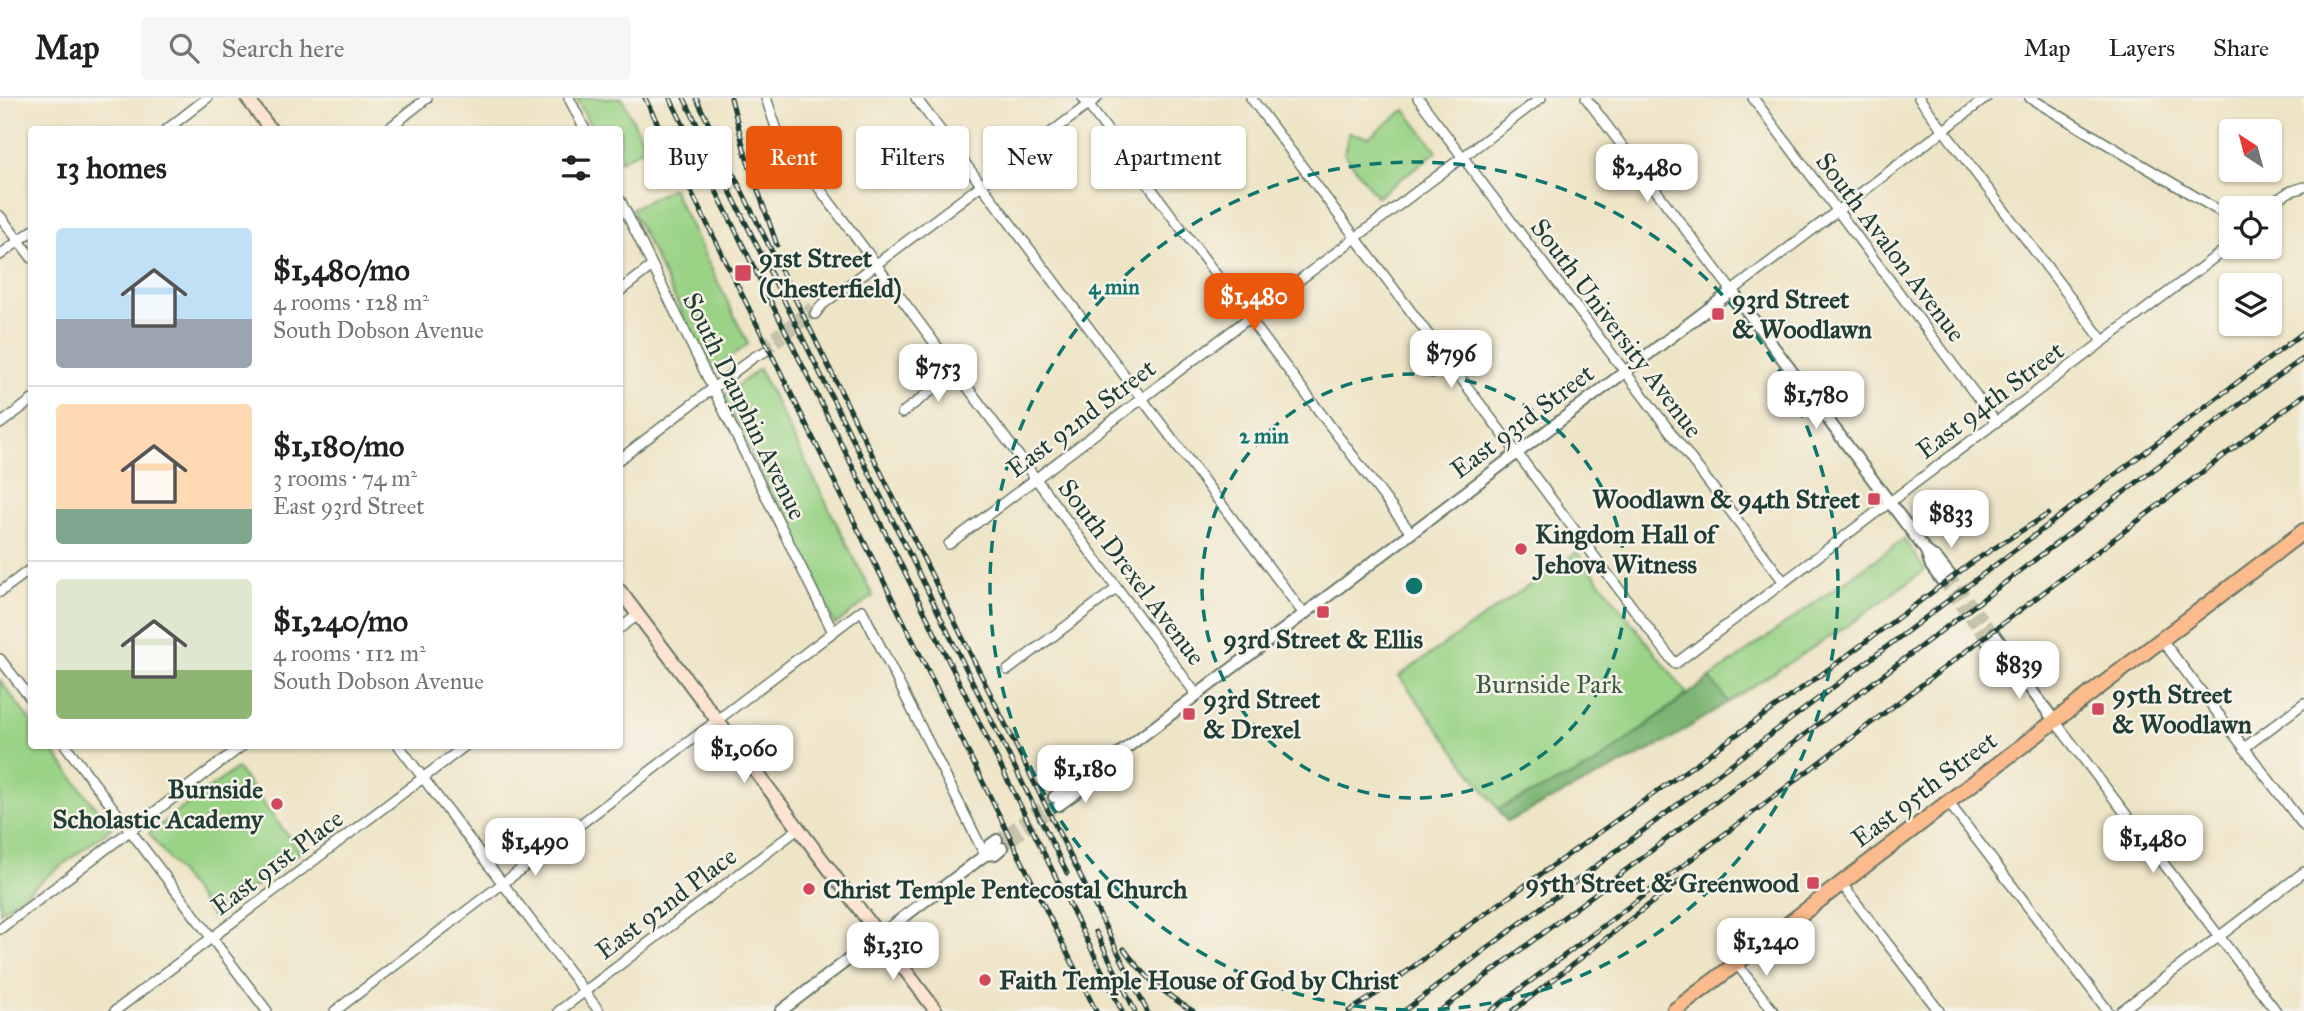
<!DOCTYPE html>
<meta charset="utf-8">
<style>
body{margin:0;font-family:"IM FELL Great Primer",serif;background:#f6f6f6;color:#202124;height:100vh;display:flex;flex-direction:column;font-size:26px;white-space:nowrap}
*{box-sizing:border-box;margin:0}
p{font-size:23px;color:#757577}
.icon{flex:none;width:38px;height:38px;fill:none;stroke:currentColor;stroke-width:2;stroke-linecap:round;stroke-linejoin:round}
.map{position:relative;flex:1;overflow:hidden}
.sheet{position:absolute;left:28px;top:28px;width:595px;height:623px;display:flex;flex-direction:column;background:#fff;border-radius:7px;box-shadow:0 2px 5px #0004}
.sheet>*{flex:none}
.guide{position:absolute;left:644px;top:28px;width:665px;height:63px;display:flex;gap:14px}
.needle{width:46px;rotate:324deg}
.controls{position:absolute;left:2219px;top:21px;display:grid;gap:14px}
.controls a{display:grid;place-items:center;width:63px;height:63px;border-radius:7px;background:#fff;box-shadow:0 2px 5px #0004;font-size:35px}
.price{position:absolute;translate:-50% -60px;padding:0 16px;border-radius:14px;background:#fff;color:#222;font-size:23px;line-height:46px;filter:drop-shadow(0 2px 4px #0008)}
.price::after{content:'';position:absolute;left:50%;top:42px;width:21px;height:16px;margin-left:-10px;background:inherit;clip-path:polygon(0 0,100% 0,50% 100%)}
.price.current{background:#ea580c;color:#fff}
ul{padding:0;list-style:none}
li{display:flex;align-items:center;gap:21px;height:175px;padding:0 28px}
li+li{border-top:2px solid #e0e0e0}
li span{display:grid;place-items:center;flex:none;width:196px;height:140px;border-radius:7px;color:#555}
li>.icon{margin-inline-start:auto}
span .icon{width:84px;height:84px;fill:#fffc;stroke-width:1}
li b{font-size:30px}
h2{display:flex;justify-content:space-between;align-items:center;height:84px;padding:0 28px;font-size:30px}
.pill{padding:0 24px;border-radius:7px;background:#fff;box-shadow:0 2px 5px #0004;font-size:24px;line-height:63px}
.pill.current{background:#ea580c;color:#fff}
header{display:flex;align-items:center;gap:42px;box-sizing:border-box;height:98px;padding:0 35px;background:#fff;border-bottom:2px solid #e0e0e0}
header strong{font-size:33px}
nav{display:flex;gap:38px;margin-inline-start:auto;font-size:24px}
.search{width:490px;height:63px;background:#f6f6f6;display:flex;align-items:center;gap:18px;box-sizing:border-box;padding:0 24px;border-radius:7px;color:#757577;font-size:26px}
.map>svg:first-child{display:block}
.green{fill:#9ad386;stroke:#5c885d;stroke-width:2}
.forest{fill:#7bb573;stroke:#4d7954;stroke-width:2}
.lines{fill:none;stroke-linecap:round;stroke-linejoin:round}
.minor-tunnel{stroke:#c5c3a9;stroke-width:9;stroke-dasharray:9 4.5;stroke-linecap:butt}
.tertiary-tunnel{stroke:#c5c3a9;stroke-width:10;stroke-dasharray:10 5;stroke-linecap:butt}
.minor-casing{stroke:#677767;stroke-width:12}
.tertiary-casing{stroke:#677767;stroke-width:14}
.secondary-casing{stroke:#677767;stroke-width:16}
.primary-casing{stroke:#677767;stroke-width:18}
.minor{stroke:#fff;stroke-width:9}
.tertiary{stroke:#fff;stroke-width:10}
.secondary{stroke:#fde4d1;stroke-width:12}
.primary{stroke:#fbbb8c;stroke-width:14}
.rail-casing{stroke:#1f3d34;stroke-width:5}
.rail{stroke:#f7f3e8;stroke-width:2.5;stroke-dasharray:8;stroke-linecap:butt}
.ring{fill:none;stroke:#0f766e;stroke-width:3.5;stroke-dasharray:12 9}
.poi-dot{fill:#d1495b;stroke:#f7f3e8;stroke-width:2.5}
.labels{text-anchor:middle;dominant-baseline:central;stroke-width:5;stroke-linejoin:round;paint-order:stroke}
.street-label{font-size:26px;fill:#1f3d34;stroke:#f7f3e8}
.poi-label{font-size:26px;font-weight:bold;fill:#1f3d34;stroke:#f7f3e8;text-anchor:start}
.park-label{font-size:26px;fill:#385b44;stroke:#f7f3e8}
.centre{fill:#0f766e;stroke:#f7f3e8;stroke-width:3.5}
.ring-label{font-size:21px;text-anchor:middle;font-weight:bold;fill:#0f766e;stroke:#f7f3e8;stroke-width:5;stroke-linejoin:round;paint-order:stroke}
</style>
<header>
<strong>Map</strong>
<div class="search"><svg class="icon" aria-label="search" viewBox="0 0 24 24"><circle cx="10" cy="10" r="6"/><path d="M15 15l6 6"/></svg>Search here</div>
<nav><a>Map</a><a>Layers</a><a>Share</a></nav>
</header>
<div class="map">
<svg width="2304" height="913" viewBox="0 0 2304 913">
<rect width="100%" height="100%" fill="#f7f3e8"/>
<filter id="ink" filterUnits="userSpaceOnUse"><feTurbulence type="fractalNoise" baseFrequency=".0143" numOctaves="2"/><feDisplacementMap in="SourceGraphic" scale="14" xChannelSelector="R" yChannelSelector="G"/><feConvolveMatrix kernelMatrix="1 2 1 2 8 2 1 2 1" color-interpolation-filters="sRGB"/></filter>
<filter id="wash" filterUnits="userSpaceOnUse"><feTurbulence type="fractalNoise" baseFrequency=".00686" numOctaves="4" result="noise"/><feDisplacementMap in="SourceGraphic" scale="28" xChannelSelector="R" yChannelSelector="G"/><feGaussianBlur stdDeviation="1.57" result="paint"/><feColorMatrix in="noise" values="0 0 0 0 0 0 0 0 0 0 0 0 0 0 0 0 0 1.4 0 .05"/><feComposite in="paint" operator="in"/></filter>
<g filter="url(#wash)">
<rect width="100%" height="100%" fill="#eee4c6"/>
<g class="green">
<path d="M 576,0 L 622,0 L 646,49 L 620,63 L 620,32 L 592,31 Z"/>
<path d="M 1405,12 L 1437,53 L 1377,99 L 1344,55 L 1349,35 L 1369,39 Z"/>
<path d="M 672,90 L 748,246 L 711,274 L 631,111 Z"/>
<path d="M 759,271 L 873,498 L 835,527 L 723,299 Z"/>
<path d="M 1904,441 L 1925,472 L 1853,524 L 1728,604 L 1710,580 Z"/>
<path d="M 1577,454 L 1687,596 L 1591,669 L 1498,711 L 1399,578 Z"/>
<path d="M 0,582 L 31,624 L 32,648 L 49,648 L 111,730 L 0,814 Z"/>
<path d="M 237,670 L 300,754 L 213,820 L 149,735 Z"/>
</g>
<path class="forest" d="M 1710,580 L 1728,604 L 1666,644 L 1507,724 L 1498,711 L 1591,669 Z"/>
</g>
<g filter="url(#ink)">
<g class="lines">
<g class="minor-tunnel">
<path d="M 763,246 L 812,208"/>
<path d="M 766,253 L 815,216"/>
</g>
<g class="tertiary-tunnel">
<path d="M 1950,477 L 1994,536"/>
<path d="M 1942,483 L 1986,542"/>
<path d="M 997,742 L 1054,699"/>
<path d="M 1002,750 L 1059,707"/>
</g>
<g class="minor-casing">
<g id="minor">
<path d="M 569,0 L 585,32"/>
<path d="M 766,0 L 778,35 L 1197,597"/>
<path d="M 916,0 L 1304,516"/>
<path d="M 1083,0 L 1411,435"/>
<path d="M 1251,0 L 1675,566 L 2231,147"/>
<path d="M 1418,0 L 1784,484"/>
<path d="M 1586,0 L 1732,193 L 1986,0"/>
<path d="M 1753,0 L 1996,324"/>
<path d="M 1919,0 L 2103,243"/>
<path d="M 2030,0 L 2231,120"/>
<path d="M 166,32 L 207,0"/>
<path d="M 387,32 L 427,0"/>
<path d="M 620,102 L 833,534"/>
<path d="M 2264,110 L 2289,94 L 2304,89"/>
<path d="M 0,118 L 32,160"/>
<path d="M 0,157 L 32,133"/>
<path d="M 620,193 L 652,168"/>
<path d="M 815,216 L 822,207 L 1097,0"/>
<path d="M 902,315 L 956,274"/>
<path d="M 0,326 L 32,302"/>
<path d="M 620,361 L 754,259 L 766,253"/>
<path d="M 949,446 L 1541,0"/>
<path d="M 0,494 L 32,470"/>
<path d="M 620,530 L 638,517"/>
<path d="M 2161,541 L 2304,728"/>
<path d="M 0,561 L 32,602"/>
<path d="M 1008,572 L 1117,490"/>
<path d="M 2054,622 L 2276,913"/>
<path d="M 66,648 L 267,913"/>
<path d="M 399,648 L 599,913"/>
<path d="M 2244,650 L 2304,605"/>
<path d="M 1948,704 L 2108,913"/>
<path d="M 1841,785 L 1939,913"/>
<path d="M 0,831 L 242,648"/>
<path d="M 1736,865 L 1773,913"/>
<path d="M 115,913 L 465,648"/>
<path d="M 335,913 L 862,512 L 985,757"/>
<path d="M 559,913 L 798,731"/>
<path d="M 2121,913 L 2304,774"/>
</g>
</g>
<g class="tertiary-casing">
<g id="tertiary">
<path d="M 1926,453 L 1931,468 L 1942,483"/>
<path d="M 1994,536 L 2006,552 L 2010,564 L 2054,622"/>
<path d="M 1986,542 L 1999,558 L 2010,564"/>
<path d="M 1054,699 L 1072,685 L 1084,682"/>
<path d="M 1059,707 L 1077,694 L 1084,682 L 1732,193 L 1926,453 L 1938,462 L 1950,477"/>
<path d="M 985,757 L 995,756 L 1002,750"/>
<path d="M 781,913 L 985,757 L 990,747 L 997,742"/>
</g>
</g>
<g class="secondary-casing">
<g id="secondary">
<path d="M 247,0 L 271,32"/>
<path d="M 620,493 L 936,913"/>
</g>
</g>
<g class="primary-casing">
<path id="primary" d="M 1674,913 L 2304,433"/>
</g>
<use href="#minor" class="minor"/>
<use href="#tertiary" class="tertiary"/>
<use href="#secondary" class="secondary"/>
<use href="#primary" class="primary"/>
<g class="rail-casing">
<g id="rail">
<path d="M 645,0 L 1096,913"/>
<path d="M 670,0 L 1122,913"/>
<path d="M 684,0 L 1067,775"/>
<path d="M 696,0 L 1147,913"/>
<path d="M 731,0 L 746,58 L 777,147"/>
<path d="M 1096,834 L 1135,913"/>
<path d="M 1124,851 C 1143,877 1165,897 1193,913"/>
<path d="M 1349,913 L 1378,895 L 1468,828 L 1833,568 L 1974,463 L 2048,416"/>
<path d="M 1404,913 L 2304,234"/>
<path d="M 1440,913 L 2256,294 L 2304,260"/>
<path d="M 1491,913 L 2304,297"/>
<path d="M 1513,913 L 1682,781"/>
</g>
</g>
<use href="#rail" class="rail"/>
</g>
</g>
<g class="ring">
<circle cx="1414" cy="488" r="212"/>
<circle cx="1414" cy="488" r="424"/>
</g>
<g class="poi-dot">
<rect x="734" y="166" width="18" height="18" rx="3.5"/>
<rect x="1711" y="209" width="14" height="14" rx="3.5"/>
<rect x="1867" y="394" width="14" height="14" rx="3.5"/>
<circle cx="1521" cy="451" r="7"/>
<rect x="1316" y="507" width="14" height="14" rx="3.5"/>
<rect x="2091" y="604" width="14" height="14" rx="3.5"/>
<rect x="1182" y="609" width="14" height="14" rx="3.5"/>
<circle cx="277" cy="706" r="7"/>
<rect x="1806" y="778" width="14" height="14" rx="3.5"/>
<circle cx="809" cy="791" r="7"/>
<circle cx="985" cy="882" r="7"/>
</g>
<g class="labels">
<g class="street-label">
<text transform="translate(1891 149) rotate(53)">South Avalon Avenue</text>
<text transform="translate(1617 230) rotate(53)">South University Avenue</text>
<text transform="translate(1990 302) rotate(-37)">East 94th Street</text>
<text transform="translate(745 308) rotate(64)">South Dauphin Avenue</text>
<text transform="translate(1081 320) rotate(-37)">East 92nd Street</text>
<text transform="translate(1522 323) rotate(-37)">East 93rd Street</text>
<text transform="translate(1132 474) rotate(53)">South Drexel Avenue</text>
<text transform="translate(1924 691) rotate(-37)">East 95th Street</text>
<text transform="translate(277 764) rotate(-37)">East 91st Place</text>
<text transform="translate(666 805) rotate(-37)">East 92nd Place</text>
</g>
<g class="poi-label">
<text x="759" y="160">91st Street<tspan x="759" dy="30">(Chesterfield)</tspan></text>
<text x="1732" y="201">93rd Street<tspan x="1732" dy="30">&amp; Woodlawn</tspan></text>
<text x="1860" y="401" text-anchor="end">Woodlawn &amp; 94th Street</text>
<text x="1535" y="436">Kingdom Hall of<tspan x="1535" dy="30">Jehova Witness</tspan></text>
<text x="1323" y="541" text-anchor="middle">93rd Street &amp; Ellis</text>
<text x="2112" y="596">95th Street<tspan x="2112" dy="30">&amp; Woodlawn</tspan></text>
<text x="1203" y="601">93rd Street<tspan x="1203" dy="30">&amp; Drexel</tspan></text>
<text x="263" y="691" text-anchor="end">Burnside<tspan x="263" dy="30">Scholastic Academy</tspan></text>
<text x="1799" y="785" text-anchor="end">95th Street &amp; Greenwood</text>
<text x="823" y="791">Christ Temple Pentecostal Church</text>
<text x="999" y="882">Faith Temple House of God by Christ</text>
</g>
<g class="park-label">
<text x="1549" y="586">Burnside Park</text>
</g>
</g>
<circle cx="1414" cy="488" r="10" class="centre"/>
<g class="ring-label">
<text x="1114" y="196">4 min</text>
<text x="1264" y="345">2 min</text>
</g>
</svg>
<div class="controls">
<a><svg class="needle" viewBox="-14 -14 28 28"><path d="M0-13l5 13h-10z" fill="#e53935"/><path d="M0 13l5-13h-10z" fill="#757577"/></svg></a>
<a><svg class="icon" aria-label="locate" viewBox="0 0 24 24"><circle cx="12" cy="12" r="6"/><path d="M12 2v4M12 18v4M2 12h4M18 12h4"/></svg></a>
<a><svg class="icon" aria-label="layers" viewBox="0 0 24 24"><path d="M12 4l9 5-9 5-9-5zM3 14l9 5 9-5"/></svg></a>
</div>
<b class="price" style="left:1647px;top:106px">$2,480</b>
<b class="price current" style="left:1254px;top:235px">$1,480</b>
<b class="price" style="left:1451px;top:292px">$796</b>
<b class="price" style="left:938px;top:306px">$753</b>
<b class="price" style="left:1816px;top:333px">$1,780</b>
<b class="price" style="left:1951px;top:452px">$833</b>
<b class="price" style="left:2019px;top:603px">$839</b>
<b class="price" style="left:744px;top:687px">$1,060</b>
<b class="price" style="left:1085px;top:707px">$1,180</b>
<b class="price" style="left:2153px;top:777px">$1,480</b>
<b class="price" style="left:535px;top:780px">$1,490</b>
<b class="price" style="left:1766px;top:880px">$1,240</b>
<b class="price" style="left:893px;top:884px">$1,310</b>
<div class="guide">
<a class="pill">Buy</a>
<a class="pill current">Rent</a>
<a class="pill">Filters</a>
<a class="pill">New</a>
<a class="pill">Apartment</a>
</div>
<section class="sheet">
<h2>13 homes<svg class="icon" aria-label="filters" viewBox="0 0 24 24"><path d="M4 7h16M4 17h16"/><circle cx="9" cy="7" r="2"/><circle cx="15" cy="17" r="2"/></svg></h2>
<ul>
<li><span style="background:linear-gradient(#bfe0f5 65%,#9aa5b1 0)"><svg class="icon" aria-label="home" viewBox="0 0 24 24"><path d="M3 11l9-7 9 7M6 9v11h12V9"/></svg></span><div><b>$1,480/mo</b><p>4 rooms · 128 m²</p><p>South Dobson Avenue</p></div></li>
<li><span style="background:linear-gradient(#ffd9b3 75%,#7fa58c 0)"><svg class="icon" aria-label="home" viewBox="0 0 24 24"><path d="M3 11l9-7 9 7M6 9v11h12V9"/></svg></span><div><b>$1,180/mo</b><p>3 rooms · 74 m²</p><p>East 93rd Street</p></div></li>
<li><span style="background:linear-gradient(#dfe7d0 65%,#8fb573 0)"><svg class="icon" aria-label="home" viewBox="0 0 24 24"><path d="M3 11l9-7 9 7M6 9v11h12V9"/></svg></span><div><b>$1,240/mo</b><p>4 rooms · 112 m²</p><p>South Dobson Avenue</p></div></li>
</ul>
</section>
</div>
